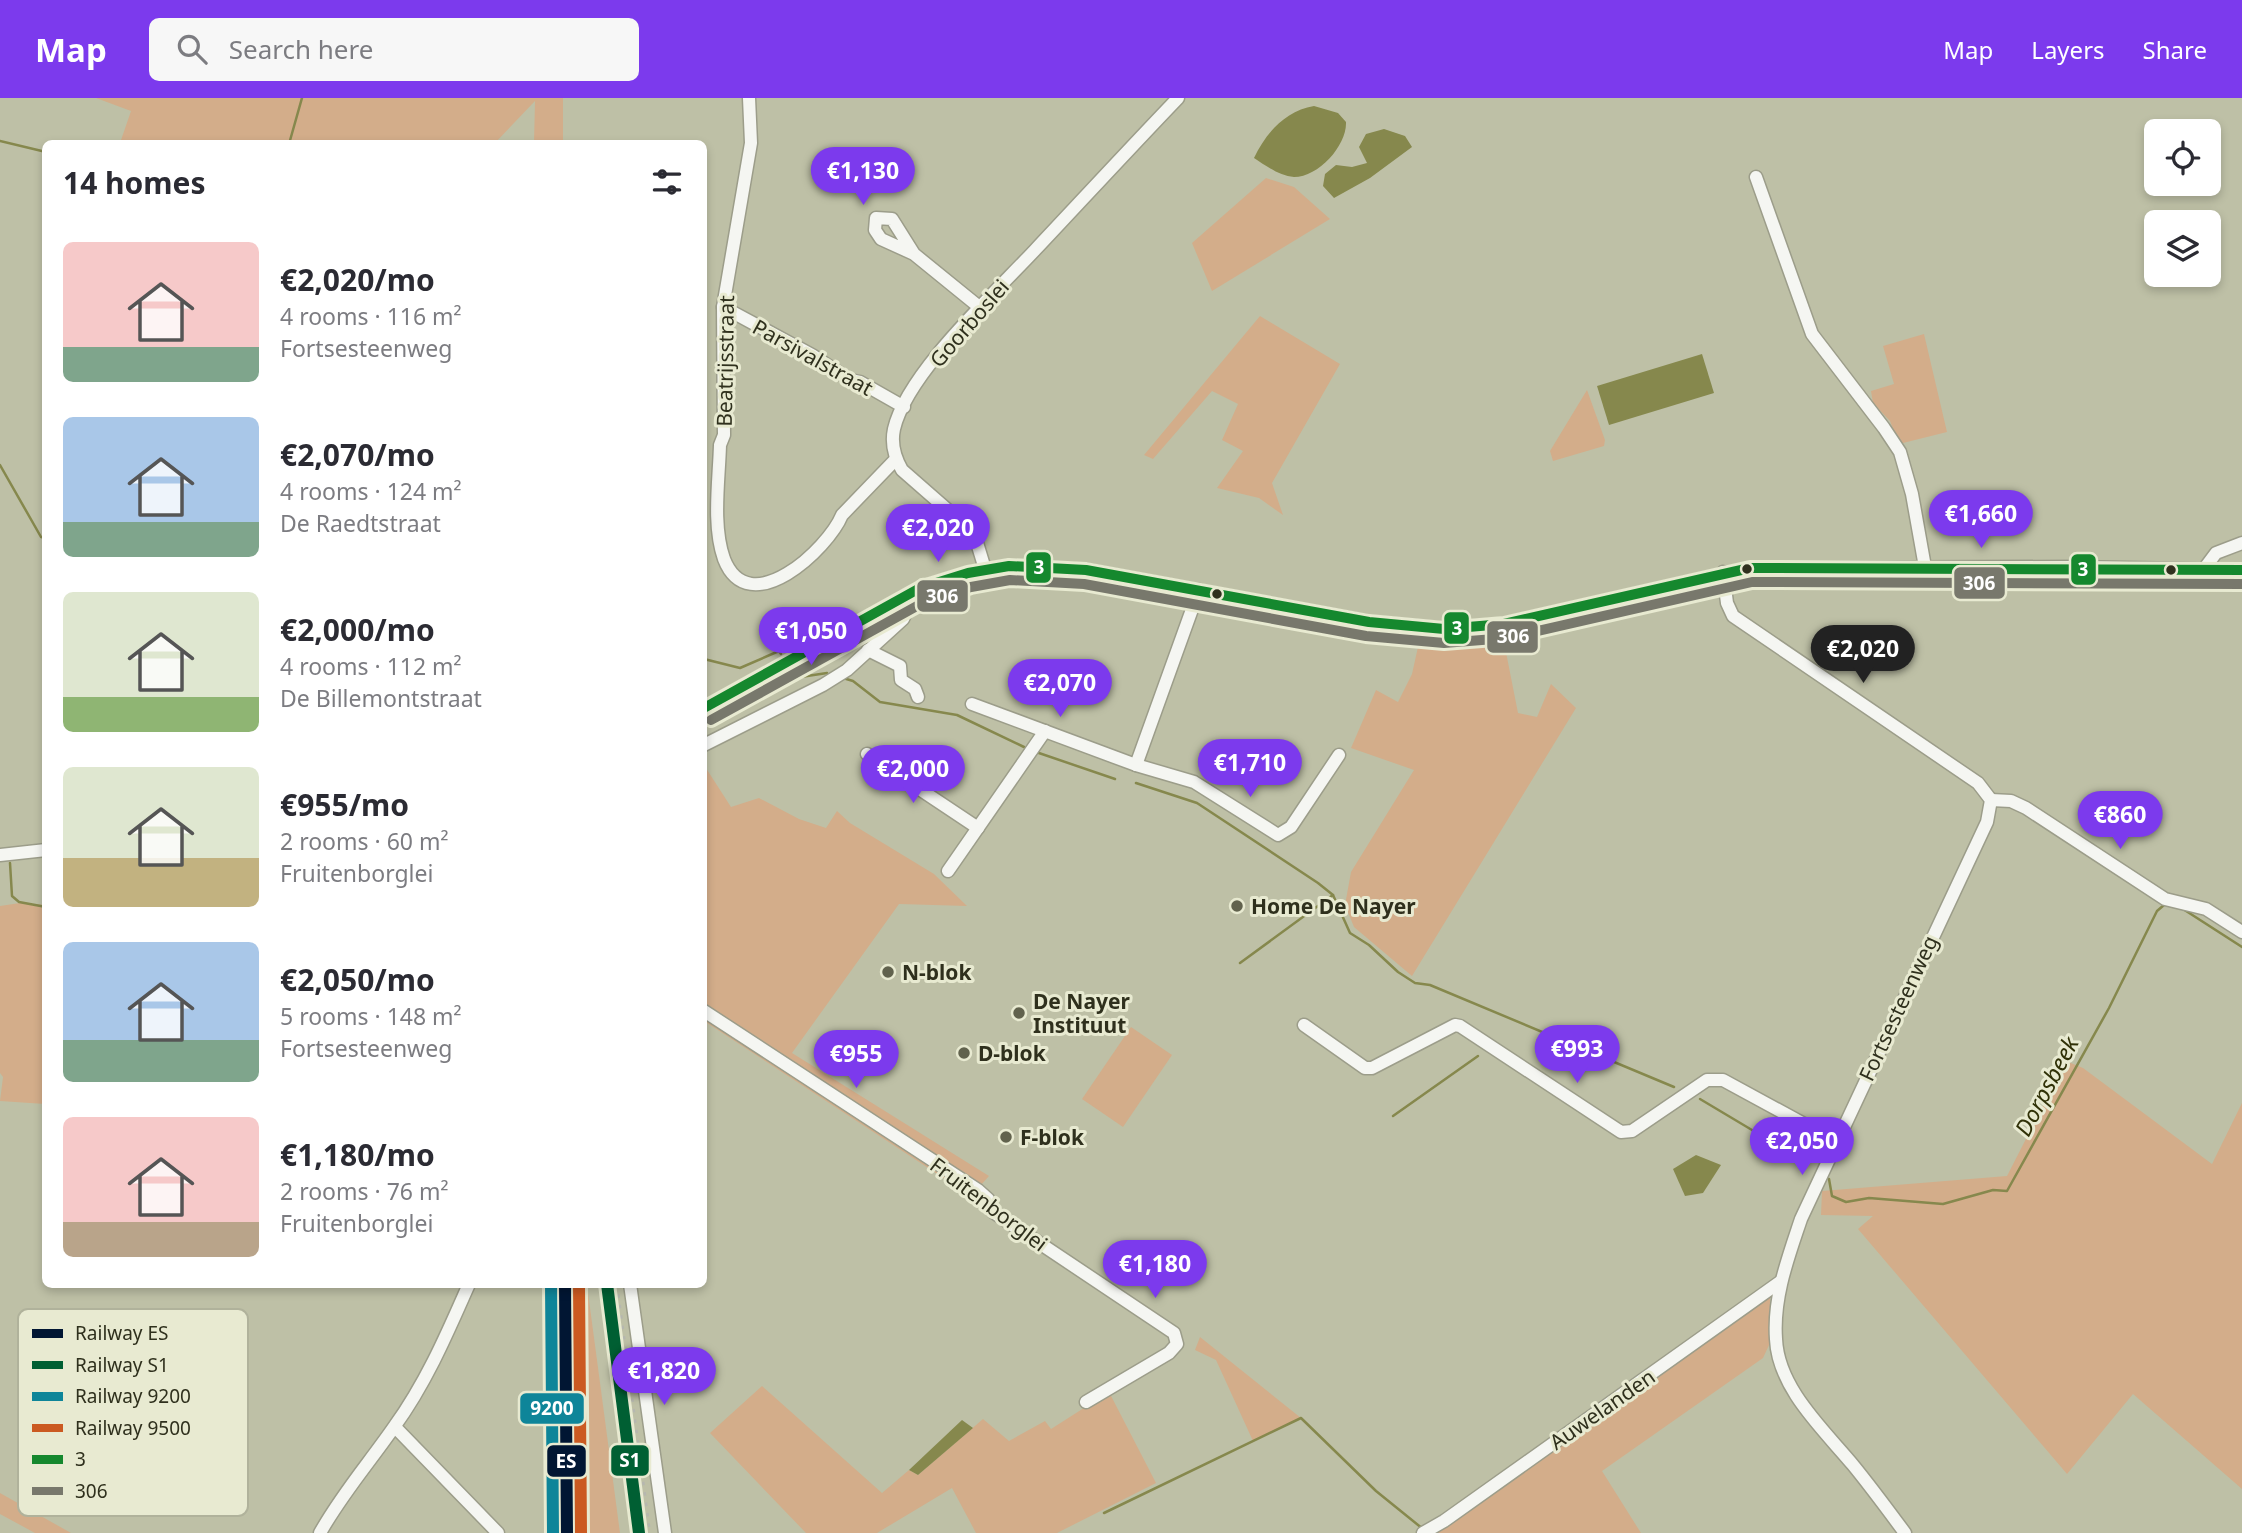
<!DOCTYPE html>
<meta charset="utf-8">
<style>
body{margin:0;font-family:"Noto Sans",sans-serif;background:#f7f7f7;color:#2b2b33;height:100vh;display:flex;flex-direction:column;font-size:26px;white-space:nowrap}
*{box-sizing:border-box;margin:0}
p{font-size:23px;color:#7c7c81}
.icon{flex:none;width:38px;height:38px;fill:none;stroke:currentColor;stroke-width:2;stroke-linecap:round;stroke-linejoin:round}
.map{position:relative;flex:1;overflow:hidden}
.details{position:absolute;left:42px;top:42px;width:665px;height:1148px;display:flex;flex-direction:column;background:#fff;border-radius:10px;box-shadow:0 4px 10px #0003}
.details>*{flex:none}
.tools{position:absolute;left:2144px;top:21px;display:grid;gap:14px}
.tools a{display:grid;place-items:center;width:77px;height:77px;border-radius:10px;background:#fff;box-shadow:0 4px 10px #0003;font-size:35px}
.price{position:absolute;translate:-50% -60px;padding:0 16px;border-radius:24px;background:#7c3aed;color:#fff;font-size:23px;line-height:46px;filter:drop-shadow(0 2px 4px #0008)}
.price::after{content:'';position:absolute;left:50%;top:42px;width:21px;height:16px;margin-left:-10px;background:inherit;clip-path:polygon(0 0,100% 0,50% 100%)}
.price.selected{background:#222;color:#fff}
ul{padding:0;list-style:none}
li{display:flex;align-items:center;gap:21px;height:175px;padding:0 21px}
li span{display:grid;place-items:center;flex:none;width:196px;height:140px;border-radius:10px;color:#555}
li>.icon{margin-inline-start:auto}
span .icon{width:84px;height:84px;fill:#fffc;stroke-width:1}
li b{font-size:30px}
h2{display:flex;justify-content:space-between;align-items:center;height:84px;padding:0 21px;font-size:30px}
header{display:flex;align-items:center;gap:42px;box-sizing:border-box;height:98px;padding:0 35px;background:#7c3aed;color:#fff}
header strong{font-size:33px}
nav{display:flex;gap:38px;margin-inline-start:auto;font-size:24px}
.search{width:490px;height:63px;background:#f7f7f7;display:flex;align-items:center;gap:18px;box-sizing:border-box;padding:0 24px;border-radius:10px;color:#7c7c81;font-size:26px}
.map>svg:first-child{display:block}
.green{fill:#d3ad8a}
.water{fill:#86884d}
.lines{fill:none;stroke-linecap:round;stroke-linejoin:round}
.stream{stroke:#86884d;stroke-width:2.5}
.minor-casing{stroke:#9c9d8a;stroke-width:15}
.minor{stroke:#f5f6f2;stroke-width:12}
.rail{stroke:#b6b7af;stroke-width:2.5;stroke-dasharray:3.5 7;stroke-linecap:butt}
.bus-1-casing{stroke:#e8ead1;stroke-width:16}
.bus-2-casing{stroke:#e8ead1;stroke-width:16}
.bus-1{stroke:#15882e;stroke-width:10}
.bus-2{stroke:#78786c;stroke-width:10}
.rail-1-casing{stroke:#e8ead1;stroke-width:18}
.rail-2-casing{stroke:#e8ead1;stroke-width:18}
.rail-3-casing{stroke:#e8ead1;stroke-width:18}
.rail-4-casing{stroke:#e8ead1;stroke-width:18}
.rail-1{stroke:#011633;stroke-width:12}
.rail-2{stroke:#005f33;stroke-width:12}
.rail-3{stroke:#0e8599;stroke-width:12}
.rail-4{stroke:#cb5a21;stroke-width:12}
.bus-dot{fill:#2f301d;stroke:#e8ead1;stroke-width:2.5}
.poi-dot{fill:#61624d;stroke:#e8ead1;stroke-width:2.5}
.labels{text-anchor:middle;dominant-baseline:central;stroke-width:6;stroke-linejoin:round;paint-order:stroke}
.street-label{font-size:21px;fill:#2f301d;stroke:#e8ead1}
.poi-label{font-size:21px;font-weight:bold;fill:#2f301d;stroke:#e8ead1;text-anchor:start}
.water-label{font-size:23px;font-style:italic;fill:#303107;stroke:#e8ead1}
.key{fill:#e8ead1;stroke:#b0b29b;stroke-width:2}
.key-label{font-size:19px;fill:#2f301d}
.line-badge{stroke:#e8ead1;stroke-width:2.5}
.badge-label{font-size:19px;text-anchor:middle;font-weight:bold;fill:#fff}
</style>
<header>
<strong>Map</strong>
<div class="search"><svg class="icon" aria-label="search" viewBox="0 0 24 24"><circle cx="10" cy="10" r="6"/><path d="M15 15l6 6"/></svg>Search here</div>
<nav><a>Map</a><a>Layers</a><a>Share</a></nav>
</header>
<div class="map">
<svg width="2242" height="1435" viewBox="0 0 2242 1435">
<rect width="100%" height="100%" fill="#bec0a6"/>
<g class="green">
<path d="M 96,0 L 563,0 L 563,45 L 534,45 L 535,3 L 495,45 L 120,45 L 131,13 Z"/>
<path d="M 1266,80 L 1294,89 L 1330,121 L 1212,193 L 1192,145 Z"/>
<path d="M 1260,218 L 1340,266 L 1272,385 L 1283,417 L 1259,400 L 1217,390 L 1243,353 L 1222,342 L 1238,306 L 1212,293 L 1153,361 L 1144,357 Z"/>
<path d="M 1924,236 L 1947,334 L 1899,346 L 1890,323 L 1873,305 L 1871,293 L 1894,286 L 1883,248 Z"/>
<path d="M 1587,292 L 1605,342 L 1604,348 L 1553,363 L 1550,353 Z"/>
<path d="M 1503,539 L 1518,615 L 1537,619 L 1551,586 L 1576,610 L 1412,878 L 1354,829 L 1345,807 L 1351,774 L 1414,672 L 1351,650 L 1376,592 L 1398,604 L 1412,576 L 1420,540 L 1487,543 Z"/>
<path d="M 704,667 L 731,709 L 759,700 L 799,721 L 826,730 L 837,713 L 850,725 L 934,776 L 967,808 L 899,806 L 792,955 L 989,1078 L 971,1098 L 704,923 Z"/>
<path d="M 20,805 L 45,807 L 45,1006 L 0,1003 L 3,979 L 0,975 L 0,808 Z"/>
<path d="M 1131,929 L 1172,957 L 1123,1029 L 1082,1001 Z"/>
<path d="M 2066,963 L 2083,970 L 2212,1066 L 2242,1005 L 2242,1391 L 2133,1296 L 2067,1376 L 1858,1131 L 1873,1118 L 1821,1117 L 1822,1093 L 2007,1078 Z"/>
<path d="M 582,1187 L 587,1187 L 620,1435 L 584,1435 Z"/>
<path d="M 1770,1197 L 1770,1245 L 1763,1260 L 1602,1373 L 1641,1435 L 1434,1435 L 1457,1422 Z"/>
<path d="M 1200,1239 L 1301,1320 L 1253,1343 L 1216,1262 L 1195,1252 Z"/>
<path d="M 762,1288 L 882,1395 L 909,1372 L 918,1377 L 983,1321 L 1009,1343 L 1045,1323 L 1051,1331 L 1109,1294 L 1156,1385 L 1057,1435 L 976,1435 L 952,1390 L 877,1435 L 806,1435 L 710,1335 Z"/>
<path d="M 0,1395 L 71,1435 L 35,1435 L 0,1416 Z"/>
</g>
<g class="water">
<path d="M 1314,8 L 1338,15 L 1346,24 C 1347,47 1319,79 1294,79 C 1279,78 1265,67 1254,60 C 1266,35 1285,13 1314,8 Z"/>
<path d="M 1384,31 L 1405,38 L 1412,49 L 1370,80 L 1334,100 L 1323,88 L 1325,76 L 1336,67 L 1352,69 L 1367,65 L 1359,49 L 1366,36 Z"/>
<path d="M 1702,256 L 1714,295 L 1609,327 L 1597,288 Z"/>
<path d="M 1696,1057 L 1721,1067 L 1703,1095 L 1685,1098 L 1673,1071 Z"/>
<path d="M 962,1322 L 973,1330 L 918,1377 L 909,1372 Z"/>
</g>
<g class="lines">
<g class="stream">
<path d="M 0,43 L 46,54"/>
<path d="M 289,46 L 302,0"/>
<path d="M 0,367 L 41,439 L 46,440"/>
<path d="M 704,561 L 740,570 L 779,553 L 781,556"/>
<path d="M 790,572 L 794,580 L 827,575"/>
<path d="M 843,580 L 853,583 L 880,604 L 957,617 L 1024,649"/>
<path d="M 1036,654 L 1115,681"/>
<path d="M 1136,685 L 1197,705 L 1318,785 L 1333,797 L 1350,835 L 1369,847 L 1398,874 L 1415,885 L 1430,887 L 1674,989"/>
<path d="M 10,765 L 12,798 L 19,804 L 46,809"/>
<path d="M 2183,811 L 2242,849"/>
<path d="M 1240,865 L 1333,797"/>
<path d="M 1700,1001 L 1752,1032"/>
<path d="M 1393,1018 L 1478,958"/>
<path d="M 1829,1081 L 1832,1098 L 1846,1104 L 1869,1100 L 1943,1106 L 1993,1092 L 2007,1093 L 2109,910 L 2157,813 L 2164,807"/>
<path d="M 1104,1415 L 1301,1320 L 1376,1393 L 1423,1431"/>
</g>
<g class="minor-casing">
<g id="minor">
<path d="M 749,0 L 751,45 L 723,209 L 724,337 L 720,347 C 719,383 712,427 724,461 C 749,525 828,451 842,417 L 896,361"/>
<path d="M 1756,79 L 1812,236 L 1884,330 L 1900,354 L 1912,396 L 1925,469"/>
<path d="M 914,156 L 892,121 L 876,120 L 875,132 L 881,141 L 914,156 L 978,208"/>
<path d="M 723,209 L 812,257 L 850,282 L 860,284 L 904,309"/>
<path d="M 985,471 L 974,435 L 902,372 C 895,360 891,345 894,331 C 907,275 995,195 1035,152 C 1083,101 1130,50 1178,0"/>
<path d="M 2204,471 L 2216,455 L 2242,445"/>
<path d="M 1723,474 L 1727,505 L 1733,518 L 1978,685 L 1991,702 L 1987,724 L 1801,1121 C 1788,1160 1773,1199 1776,1241 C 1778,1290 1823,1331 1853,1367 C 1871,1389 1888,1412 1905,1435"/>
<path d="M 868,552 L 900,568 L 901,582 L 915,591 L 918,599"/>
<path d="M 972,606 L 1136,667 L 1194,684 L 1278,737 L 1291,729 L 1339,657"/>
<path d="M 704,610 L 920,490 L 968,475 L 1009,468 L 1086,472 L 1369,524 L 1444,531 L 1504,526 L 1750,470 L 2073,469 L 2242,472"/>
<path d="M 704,647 L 823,587 L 847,572 L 903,521 L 907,512 L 903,499"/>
<path d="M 867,656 L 978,730"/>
<path d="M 1136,667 L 1199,492"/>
<path d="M 1991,702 L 2011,703 L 2026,710 L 2165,801 L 2206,811 L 2242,834"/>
<path d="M 0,757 L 46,752"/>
<path d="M 948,773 L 1045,633"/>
<path d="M 704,913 L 978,1092 L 988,1101 L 993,1114 L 1174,1235 L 1177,1246 L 1169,1255 L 1086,1304"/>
<path d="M 1304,927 L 1365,970 L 1372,970 L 1455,927 L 1460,928 L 1621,1034 L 1632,1033 L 1707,982 L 1723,982 L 1837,1044"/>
<path d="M 630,1186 L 665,1435"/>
<path d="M 395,1329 L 498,1435"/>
<path d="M 320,1435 C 341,1397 369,1365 394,1329 C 426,1285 447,1236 469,1186"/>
<path d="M 1423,1435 L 1444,1423 L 1780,1184"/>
</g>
</g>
<use href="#minor" class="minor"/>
<path class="rail" d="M 617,1186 L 650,1435"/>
<g class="bus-1-casing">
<path id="bus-1" d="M 704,610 L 920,490 L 968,475 L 1009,468 L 1086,472 L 1369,524 L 1444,531 L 1504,526 L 1750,470 L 2242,472"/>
</g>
<g class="bus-2-casing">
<path id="bus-2" d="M 711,622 L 926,503 L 971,489 L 1010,482 L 1084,486 L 1366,538 L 1444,545 L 1507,540 L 1752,484 L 2242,486"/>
</g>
<use href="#bus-1" class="bus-1"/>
<use href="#bus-2" class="bus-2"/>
<g class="rail-1-casing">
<path id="rail-1" d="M 565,1186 L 567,1435"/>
</g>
<g class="rail-2-casing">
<path id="rail-2" d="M 607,1186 L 639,1435"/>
</g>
<g class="rail-3-casing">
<path id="rail-3" d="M 551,1186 L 553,1435"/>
</g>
<g class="rail-4-casing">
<path id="rail-4" d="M 579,1186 L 581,1435"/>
</g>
<use href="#rail-1" class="rail-1"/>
<use href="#rail-2" class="rail-2"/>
<use href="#rail-3" class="rail-3"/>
<use href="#rail-4" class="rail-4"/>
</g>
<g class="bus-dot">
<circle cx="1747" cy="471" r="6"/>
<circle cx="2171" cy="472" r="6"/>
<circle cx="1217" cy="496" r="6"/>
</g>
<g class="poi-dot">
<circle cx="1237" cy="808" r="7"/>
<circle cx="888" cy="874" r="7"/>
<circle cx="1019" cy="915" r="7"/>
<circle cx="964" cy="955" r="7"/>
<circle cx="1006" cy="1039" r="7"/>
</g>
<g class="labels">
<g class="street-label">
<text transform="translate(969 225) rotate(-49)">Goorboslei</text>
<text transform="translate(813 259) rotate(29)">Parsivalstraat</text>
<text transform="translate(725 263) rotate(-89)">Beatrijsstraat</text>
<text transform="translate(1898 910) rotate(-65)">Fortsesteenweg</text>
<text transform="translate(989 1106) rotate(37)">Fruitenborglei</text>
<text transform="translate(1602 1311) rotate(-35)">Auwelanden</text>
</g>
<g class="poi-label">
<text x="1251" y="808">Home De Nayer</text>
<text x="902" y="874">N-blok</text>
<text x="1033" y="903">De Nayer<tspan x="1033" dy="24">Instituut</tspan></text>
<text x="978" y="955">D-blok</text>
<text x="1020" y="1039">F-blok</text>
</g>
<g class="water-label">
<text transform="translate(2046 988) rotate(-62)">Dorpsbeek</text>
</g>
</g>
<rect x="18" y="1211" width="230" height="207" rx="10" class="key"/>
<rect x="32" y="1231" width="31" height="9" fill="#011633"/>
<rect x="32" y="1263" width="31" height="8" fill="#005f33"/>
<rect x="32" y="1294" width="31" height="9" fill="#0e8599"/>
<rect x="32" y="1326" width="31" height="8" fill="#cb5a21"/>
<rect x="32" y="1357" width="31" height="9" fill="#15882e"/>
<rect x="32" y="1389" width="31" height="8" fill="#78786c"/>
<g class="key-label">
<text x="75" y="1242">Railway ES</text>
<text x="75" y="1274">Railway S1</text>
<text x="75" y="1305">Railway 9200</text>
<text x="75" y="1337">Railway 9500</text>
<text x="75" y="1368">3</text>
<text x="75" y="1400">306</text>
</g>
<g class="line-badge">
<rect x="1025" y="453" width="27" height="33" rx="7" fill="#15882e"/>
<rect x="2070" y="455" width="27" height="33" rx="7" fill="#15882e"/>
<rect x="1953" y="468" width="53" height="34" rx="7" fill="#78786c"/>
<rect x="916" y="481" width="53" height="34" rx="7" fill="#78786c"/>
<rect x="1443" y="513" width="27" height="34" rx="7" fill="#15882e"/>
<rect x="1486" y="522" width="53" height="34" rx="7" fill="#78786c"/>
<rect x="519" y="1294" width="66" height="33" rx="7" fill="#0e8599"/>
<rect x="610" y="1346" width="40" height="33" rx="7" fill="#005f33"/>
<rect x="546" y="1346" width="41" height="34" rx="7" fill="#011633"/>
</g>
<g class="badge-label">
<text x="1039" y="476">3</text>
<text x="2083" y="478">3</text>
<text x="1979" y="492">306</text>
<text x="942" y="505">306</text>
<text x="1457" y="537">3</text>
<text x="1513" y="545">306</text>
<text x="552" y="1317">9200</text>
<text x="630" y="1369">S1</text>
<text x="566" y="1370">ES</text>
</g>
</svg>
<div class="tools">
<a><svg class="icon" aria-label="locate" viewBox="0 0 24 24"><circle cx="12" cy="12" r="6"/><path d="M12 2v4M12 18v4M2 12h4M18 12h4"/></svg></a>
<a><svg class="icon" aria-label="layers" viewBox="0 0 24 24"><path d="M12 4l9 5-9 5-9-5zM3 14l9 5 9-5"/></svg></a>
</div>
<b class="price" style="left:863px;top:109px">€1,130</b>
<b class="price" style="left:1981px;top:452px">€1,660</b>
<b class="price" style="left:938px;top:466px">€2,020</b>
<b class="price" style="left:811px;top:569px">€1,050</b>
<b class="price selected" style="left:1863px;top:587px">€2,020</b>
<b class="price" style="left:1060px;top:621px">€2,070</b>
<b class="price" style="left:1250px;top:701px">€1,710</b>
<b class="price" style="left:913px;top:707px">€2,000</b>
<b class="price" style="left:2120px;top:753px">€860</b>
<b class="price" style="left:1577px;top:987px">€993</b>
<b class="price" style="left:856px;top:992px">€955</b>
<b class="price" style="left:1802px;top:1079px">€2,050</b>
<b class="price" style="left:1155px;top:1202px">€1,180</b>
<b class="price" style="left:664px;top:1309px">€1,820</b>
<section class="details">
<h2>14 homes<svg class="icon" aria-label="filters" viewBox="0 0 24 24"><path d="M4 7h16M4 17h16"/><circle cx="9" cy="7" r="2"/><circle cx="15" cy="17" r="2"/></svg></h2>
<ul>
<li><span style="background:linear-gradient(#f6c9c9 75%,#7fa58c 0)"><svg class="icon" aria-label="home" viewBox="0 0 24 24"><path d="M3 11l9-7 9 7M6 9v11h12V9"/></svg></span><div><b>€2,020/mo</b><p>4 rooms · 116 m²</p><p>Fortsesteenweg</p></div></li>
<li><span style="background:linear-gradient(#a9c7e8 75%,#7fa58c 0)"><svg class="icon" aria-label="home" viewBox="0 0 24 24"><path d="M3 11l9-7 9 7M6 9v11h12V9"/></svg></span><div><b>€2,070/mo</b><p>4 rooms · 124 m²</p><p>De Raedtstraat</p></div></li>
<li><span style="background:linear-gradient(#dfe7d0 75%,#8fb573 0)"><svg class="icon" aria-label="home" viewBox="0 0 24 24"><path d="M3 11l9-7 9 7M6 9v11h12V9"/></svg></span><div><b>€2,000/mo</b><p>4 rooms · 112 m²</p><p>De Billemontstraat</p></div></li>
<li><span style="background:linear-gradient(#dfe7d0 65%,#c2b280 0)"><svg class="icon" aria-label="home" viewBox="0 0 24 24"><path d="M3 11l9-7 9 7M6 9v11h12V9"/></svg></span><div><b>€955/mo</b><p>2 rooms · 60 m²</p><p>Fruitenborglei</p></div></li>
<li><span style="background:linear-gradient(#a9c7e8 70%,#7fa58c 0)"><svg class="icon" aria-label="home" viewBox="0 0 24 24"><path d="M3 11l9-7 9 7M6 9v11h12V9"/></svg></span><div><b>€2,050/mo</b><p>5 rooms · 148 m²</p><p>Fortsesteenweg</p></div></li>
<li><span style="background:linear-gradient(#f6c9c9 75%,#b9a48a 0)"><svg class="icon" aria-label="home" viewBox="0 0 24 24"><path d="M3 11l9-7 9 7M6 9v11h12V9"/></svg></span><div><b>€1,180/mo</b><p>2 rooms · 76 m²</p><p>Fruitenborglei</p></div></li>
</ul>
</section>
</div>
